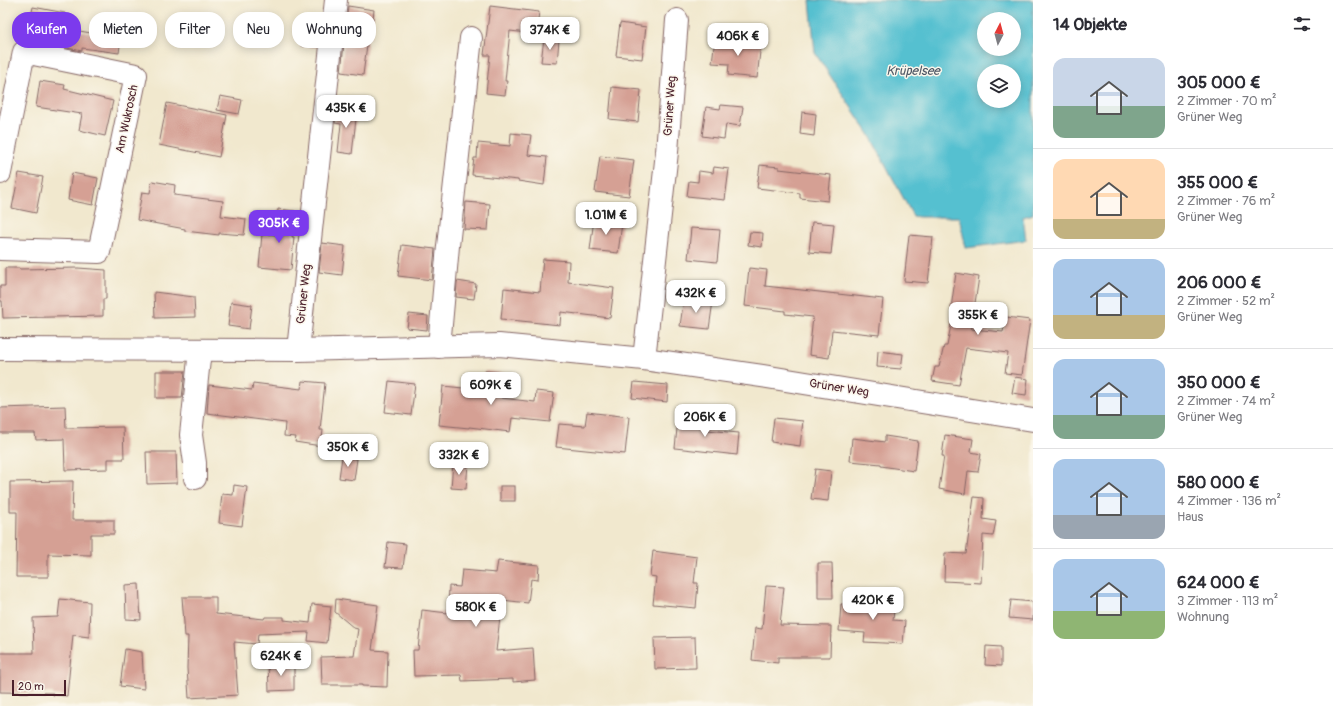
<!DOCTYPE html>
<html lang="de">
<meta charset="utf-8">
<style>
body{margin:0;font-family:Pangolin,sans-serif;background:#f7f7f7;color:#2b2b33;height:100vh;display:flex;flex-direction:column;font-size:15px;white-space:nowrap}
*{box-sizing:border-box;margin:0}
p{font-size:13px;color:#7c7c81}
.icon{flex:none;width:22px;height:22px;fill:none;stroke:currentColor;stroke-width:2;stroke-linecap:round;stroke-linejoin:round}
.map{position:relative;flex:1;overflow:hidden}
.side{display:flex;flex-direction:column;background:#fff;width:300px}
.side>*{flex:none}
.guide{position:absolute;left:12px;top:12px;width:380px;height:36px;display:flex;gap:8px}
.needle{width:26px;rotate:6deg}
.controls{position:absolute;left:977px;top:12px;display:grid;gap:8px}
.controls a{display:grid;place-items:center;width:44px;height:44px;border-radius:50%;background:#fff;box-shadow:0 2px 10px #0003;font-size:20px}
.scale{position:absolute;left:12px;bottom:10px;width:54px;box-sizing:border-box;padding-left:4px;border:2px solid #4a1f2b;border-top:0;font-size:11px;line-height:14px;white-space:nowrap;color:#4a1f2b;-webkit-text-stroke:3px #fbf7ec;paint-order:stroke}
.price{position:absolute;translate:-50% -34px;padding:0 9px;border-radius:8px;background:#fff;color:#222;font-size:13px;line-height:26px;filter:drop-shadow(0 1px 2px #0008)}
.price::after{content:'';position:absolute;left:50%;top:24px;width:12px;height:9px;margin-left:-6px;background:inherit;clip-path:polygon(0 0,100% 0,50% 100%)}
.price.selected{background:#7c3aed;color:#fff}
ul{padding:0;list-style:none}
li{display:flex;align-items:center;gap:12px;height:100px;padding:0 20px}
li+li{border-top:1px solid #e1e1e2}
li span{display:grid;place-items:center;flex:none;width:112px;height:80px;border-radius:12px;color:#555}
li>.icon{margin-inline-start:auto}
span .icon{width:48px;height:48px;fill:#fffc;stroke-width:1}
li b{font-size:17px}
h2{display:flex;justify-content:space-between;align-items:center;height:48px;padding:0 20px;font-size:17px}
.tag{padding:0 14px;border-radius:16px;background:#fff;box-shadow:0 2px 10px #0003;font-size:14px;line-height:36px}
.tag.selected{background:#7c3aed;color:#fff}
main{display:flex;flex:1;min-height:0}
.map>svg:first-child{display:block}
.water{fill:#55c0d0;stroke:#50707e;fill-rule:evenodd}
.building{fill:#d5a094}
.lines{fill:none;stroke-linecap:round;stroke-linejoin:round}
.minor-casing{stroke:#846564;stroke-width:24}
.minor{stroke:#fff;stroke-width:22}
.labels{text-anchor:middle;dominant-baseline:central;stroke-width:3;stroke-linejoin:round;paint-order:stroke}
.street-label{font-size:12px;fill:#4a1f2b;stroke:#fbf7ec}
.water-label{font-size:13px;font-style:italic;fill:#4e5765;stroke:#fbf7ec}
</style>
<main>
<div class="map">
<svg width="1033" height="706" viewBox="0 0 1033 706">
<rect width="100%" height="100%" fill="#fbf7ec"/>
<filter id="ink" filterUnits="userSpaceOnUse"><feTurbulence type="fractalNoise" baseFrequency=".025" numOctaves="2"/><feDisplacementMap in="SourceGraphic" scale="8" xChannelSelector="R" yChannelSelector="G"/><feConvolveMatrix kernelMatrix="1 2 1 2 8 2 1 2 1" color-interpolation-filters="sRGB"/></filter>
<filter id="wash" filterUnits="userSpaceOnUse"><feTurbulence type="fractalNoise" baseFrequency=".012" numOctaves="4" result="noise"/><feDisplacementMap in="SourceGraphic" scale="16" xChannelSelector="R" yChannelSelector="G"/><feGaussianBlur stdDeviation="0.9" result="paint"/><feColorMatrix in="noise" values="0 0 0 0 0 0 0 0 0 0 0 0 0 0 0 0 0 1.4 0 .05"/><feComposite in="paint" operator="in"/></filter>
<g filter="url(#wash)">
<rect width="100%" height="100%" fill="#f1e8ce"/>
<path class="water" d="M 810,0 L 1033,0 L 1033,214 L 1023,217 L 1026,240 L 966,248 L 959,217 L 919,217 L 913,216 L 869,134 L 815,53 ZM 984,19 L 1014,19 L 1014,49 L 984,49 ZM 984,71 L 1014,71 L 1014,101 L 984,101 Z"/>
<g id="blocks">
<g class="building">
<path d="M 348,6 L 374,10 L 371,37 L 368,37 L 363,75 L 341,72 Z"/>
<path d="M 490,6 L 539,12 L 536,34 L 510,31 L 505,81 L 507,81 L 505,95 L 486,93 L 490,55 L 484,55 Z"/>
<path d="M 33,7 L 65,13 L 62,28 L 91,33 L 92,26 L 122,29 L 119,53 L 82,48 L 82,51 L 26,40 Z"/>
<path d="M 620,23 L 646,27 L 642,59 L 616,56 Z"/>
<path d="M 303,29 L 320,31 L 318,47 L 301,46 Z"/>
<path d="M 544,38 L 559,40 L 557,63 L 541,62 Z"/>
<path d="M 715,38 L 761,43 L 757,78 L 728,75 L 729,64 L 712,63 Z"/>
<path d="M 40,81 L 65,85 L 64,89 L 113,101 L 105,136 L 79,130 L 82,114 L 36,107 Z"/>
<path d="M 612,87 L 641,90 L 638,122 L 609,119 Z"/>
<path d="M 220,96 L 242,100 L 239,114 L 217,110 Z"/>
<path d="M 167,103 L 227,115 L 219,157 L 159,145 Z"/>
<path d="M 721,105 L 743,107 L 740,126 L 726,124 L 724,139 L 702,136 L 706,107 L 720,109 Z"/>
<path d="M 337,107 L 357,110 L 352,154 L 338,152 L 341,124 L 335,123 Z"/>
<path d="M 802,112 L 816,114 L 814,136 L 800,134 Z"/>
<path d="M 511,133 L 531,135 L 528,155 L 547,157 L 544,185 L 518,181 L 518,180 L 472,175 L 474,158 L 477,158 L 478,143 L 510,146 Z"/>
<path d="M 600,156 L 634,160 L 629,196 L 595,192 Z"/>
<path d="M 760,165 L 779,167 L 779,169 L 831,175 L 828,201 L 800,198 L 800,193 L 757,188 Z"/>
<path d="M 714,167 L 729,169 L 725,200 L 687,196 L 689,181 L 698,182 L 699,171 L 713,173 Z"/>
<path d="M 19,173 L 43,177 L 36,213 L 12,208 Z"/>
<path d="M 72,173 L 98,178 L 93,205 L 68,200 Z"/>
<path d="M 152,181 L 175,185 L 174,195 L 223,201 L 221,216 L 246,219 L 244,235 L 219,233 L 219,235 L 185,231 L 185,229 L 137,220 L 142,192 L 150,193 Z"/>
<path d="M 466,202 L 490,204 L 488,230 L 464,229 Z"/>
<path d="M 278,209 L 295,211 L 292,237 L 294,237 L 291,270 L 259,267 L 262,234 L 276,235 Z"/>
<path d="M 594,219 L 622,223 L 618,253 L 590,250 Z"/>
<path d="M 812,222 L 834,224 L 831,254 L 809,252 Z"/>
<path d="M 691,228 L 720,230 L 717,262 L 688,259 Z"/>
<path d="M 750,232 L 763,233 L 762,247 L 748,245 Z"/>
<path d="M 909,235 L 933,237 L 928,283 L 904,281 Z"/>
<path d="M 322,243 L 345,246 L 342,275 L 319,272 Z"/>
<path d="M 402,245 L 435,249 L 432,280 L 398,276 Z"/>
<path d="M 543,259 L 569,261 L 568,282 L 614,288 L 610,318 L 561,312 L 560,325 L 501,319 L 504,288 L 540,292 Z"/>
<path d="M 5,268 L 19,268 L 19,269 L 78,268 L 106,270 L 106,299 L 103,299 L 103,316 L 3,318 L 2,301 L 0,301 L 0,286 L 5,286 Z"/>
<path d="M 749,268 L 767,270 L 765,286 L 883,299 L 879,335 L 832,330 L 829,358 L 809,355 L 813,317 L 785,314 L 785,311 L 745,306 Z"/>
<path d="M 956,273 L 979,277 L 971,329 L 1003,332 L 1006,317 L 1030,320 L 1022,375 L 1005,373 L 1008,353 L 966,348 L 959,385 L 932,381 L 935,367 L 939,367 L 944,346 L 947,346 L 954,309 L 951,308 Z"/>
<path d="M 457,281 L 476,284 L 474,299 L 456,297 Z"/>
<path d="M 154,292 L 194,297 L 195,317 L 155,318 Z"/>
<path d="M 684,298 L 713,301 L 709,329 L 680,326 Z"/>
<path d="M 231,302 L 252,305 L 249,329 L 228,326 Z"/>
<path d="M 409,314 L 428,316 L 427,330 L 407,328 Z"/>
<path d="M 878,351 L 903,354 L 901,369 L 877,367 Z"/>
<path d="M 156,371 L 185,371 L 182,398 L 156,398 Z"/>
<path d="M 485,371 L 504,373 L 501,398 L 535,402 L 536,391 L 554,393 L 550,422 L 512,418 L 510,432 L 469,427 L 469,428 L 439,425 L 443,386 L 483,390 Z"/>
<path d="M 1015,377 L 1028,379 L 1026,395 L 1012,393 Z"/>
<path d="M 302,381 L 325,383 L 320,430 L 323,430 L 321,446 L 295,442 L 296,437 L 284,436 L 285,423 L 207,413 L 209,385 L 252,390 L 253,383 L 301,389 Z"/>
<path d="M 389,381 L 415,384 L 411,415 L 385,412 Z"/>
<path d="M 634,382 L 668,385 L 667,402 L 632,398 Z"/>
<path d="M 65,406 L 66,428 L 123,427 L 124,459 L 108,459 L 108,469 L 65,470 L 64,439 L 36,440 L 35,433 L 0,433 L 0,408 Z"/>
<path d="M 587,412 L 629,417 L 625,454 L 556,447 L 559,424 L 585,426 Z"/>
<path d="M 774,418 L 803,421 L 800,446 L 771,442 Z"/>
<path d="M 678,419 L 707,422 L 707,430 L 739,433 L 737,455 L 675,448 Z"/>
<path d="M 945,435 L 973,439 L 971,452 L 981,454 L 978,472 L 968,471 L 965,494 L 939,489 L 944,456 L 942,456 Z"/>
<path d="M 885,436 L 918,441 L 914,471 L 881,466 L 881,464 L 850,461 L 852,438 L 885,442 Z"/>
<path d="M 146,452 L 176,452 L 177,483 L 147,484 Z"/>
<path d="M 342,457 L 357,459 L 354,480 L 339,478 Z"/>
<path d="M 453,462 L 468,464 L 466,489 L 451,488 Z"/>
<path d="M 815,469 L 831,471 L 828,501 L 811,499 Z"/>
<path d="M 73,481 L 72,520 L 114,520 L 114,534 L 91,534 L 91,555 L 48,554 L 48,577 L 16,577 L 17,512 L 10,512 L 10,482 Z"/>
<path d="M 234,485 L 247,487 L 242,526 L 219,523 L 222,494 L 233,495 Z"/>
<rect x="500" y="486" width="15" height="15"/>
<path d="M 974,497 L 984,498 L 983,519 L 996,521 L 993,536 L 983,535 L 981,583 L 944,581 L 945,553 L 966,554 Z"/>
<path d="M 388,542 L 406,544 L 403,568 L 385,567 Z"/>
<path d="M 653,551 L 697,557 L 694,583 L 698,583 L 696,608 L 653,604 L 656,577 L 650,576 Z"/>
<path d="M 498,561 L 539,565 L 538,580 L 531,579 L 528,603 L 502,600 L 496,651 L 533,648 L 535,680 L 513,682 L 513,679 L 462,681 L 461,675 L 414,676 L 413,650 L 418,650 L 422,610 L 448,613 L 449,586 L 460,587 L 462,570 L 496,573 Z"/>
<path d="M 818,563 L 832,563 L 833,598 L 818,598 Z"/>
<path d="M 139,584 L 141,620 L 126,619 L 125,585 Z"/>
<path d="M 766,586 L 784,587 L 780,625 L 831,626 L 830,657 L 778,657 L 778,663 L 752,660 L 755,628 L 762,629 Z"/>
<path d="M 182,597 L 216,597 L 216,614 L 264,619 L 265,617 L 284,617 L 284,620 L 310,623 L 312,604 L 331,606 L 327,643 L 308,641 L 309,632 L 258,634 L 257,644 L 234,642 L 238,695 L 189,698 L 187,668 L 188,636 L 185,636 Z"/>
<path d="M 867,598 L 895,600 L 893,620 L 905,621 L 903,644 L 864,642 L 865,633 L 839,631 L 841,604 L 867,606 Z"/>
<path d="M 60,599 L 90,602 L 89,637 L 73,635 L 67,696 L 53,695 L 53,693 L 0,692 L 0,653 L 34,653 L 33,618 L 58,617 Z"/>
<path d="M 336,599 L 378,605 L 372,650 L 388,651 L 387,687 L 362,686 L 362,685 L 322,685 L 321,657 L 354,656 L 358,629 L 354,628 L 335,612 Z"/>
<path d="M 1011,600 L 1033,602 L 1033,620 L 1009,618 Z"/>
<path d="M 695,637 L 696,668 L 655,669 L 654,638 Z"/>
<path d="M 986,646 L 1001,647 L 1001,666 L 985,665 Z"/>
<path d="M 125,649 L 142,652 L 144,689 L 120,686 Z"/>
<path d="M 268,663 L 294,663 L 294,690 L 269,691 Z"/>
</g>
</g>
</g>
<g filter="url(#ink)">
<use href="#blocks" fill-opacity="0" stroke="#846564" stroke-width="1"/>
<g class="lines">
<g class="minor-casing">
<g id="minor">
<path d="M 0,173 L 24,52 L 136,75 L 99,252 L 0,249"/>
<path d="M 439,347 L 448,246 L 471,38"/>
<path d="M 0,349 L 298,350 L 499,345 L 644,359 L 762,376 L 1033,420"/>
<path d="M 298,350 L 336,0"/>
<path d="M 644,359 L 667,152 L 677,20"/>
<path d="M 195,478 L 195,463 L 191,435 L 200,350"/>
</g>
</g>
<use href="#minor" class="minor"/>
</g>
</g>
<g class="labels">
<g class="street-label">
<text transform="translate(670 106) rotate(-86)">Grüner Weg</text>
<text transform="translate(127 119) rotate(-78)">Am Wukrosch</text>
<text transform="translate(304 294) rotate(-84)">Grüner Weg</text>
<text transform="translate(839 388) rotate(9)">Grüner Weg</text>
</g>
<g class="water-label">
<text x="913" y="71">Krüpelsee</text>
</g>
</g>
</svg>
<div class="controls">
<a><svg class="needle" viewBox="-14 -14 28 28"><path d="M0-13l5 13h-10z" fill="#e53935"/><path d="M0 13l5-13h-10z" fill="#7c7c81"/></svg></a>
<a><svg class="icon" aria-label="layers" viewBox="0 0 24 24"><path d="M12 4l9 5-9 5-9-5zM3 14l9 5 9-5"/></svg></a>
</div>
<div class="scale">20 m</div>
<b class="price" style="left:550px;top:51px">374K €</b>
<b class="price" style="left:738px;top:57px">406K €</b>
<b class="price" style="left:346px;top:129px">435K €</b>
<b class="price" style="left:606px;top:236px">1.01M €</b>
<b class="price selected" style="left:279px;top:244px">305K €</b>
<b class="price" style="left:696px;top:314px">432K €</b>
<b class="price" style="left:978px;top:336px">355K €</b>
<b class="price" style="left:491px;top:406px">609K €</b>
<b class="price" style="left:705px;top:438px">206K €</b>
<b class="price" style="left:348px;top:468px">350K €</b>
<b class="price" style="left:459px;top:476px">332K €</b>
<b class="price" style="left:873px;top:621px">420K €</b>
<b class="price" style="left:476px;top:628px">580K €</b>
<b class="price" style="left:281px;top:677px">624K €</b>
<div class="guide">
<a class="tag selected">Kaufen</a>
<a class="tag">Mieten</a>
<a class="tag">Filter</a>
<a class="tag">Neu</a>
<a class="tag">Wohnung</a>
</div>
</div>
<section class="side">
<h2>14 Objekte<svg class="icon" aria-label="filters" viewBox="0 0 24 24"><path d="M4 7h16M4 17h16"/><circle cx="9" cy="7" r="2"/><circle cx="15" cy="17" r="2"/></svg></h2>
<ul>
<li><span style="background:linear-gradient(#c9d6e8 60%,#7fa58c 0)"><svg class="icon" aria-label="home" viewBox="0 0 24 24"><path d="M3 11l9-7 9 7M6 9v11h12V9"/></svg></span><div><b>305 000 €</b><p>2 Zimmer · 70 m²</p><p>Grüner Weg</p></div></li>
<li><span style="background:linear-gradient(#ffd9b3 75%,#c2b280 0)"><svg class="icon" aria-label="home" viewBox="0 0 24 24"><path d="M3 11l9-7 9 7M6 9v11h12V9"/></svg></span><div><b>355 000 €</b><p>2 Zimmer · 76 m²</p><p>Grüner Weg</p></div></li>
<li><span style="background:linear-gradient(#a9c7e8 70%,#c2b280 0)"><svg class="icon" aria-label="home" viewBox="0 0 24 24"><path d="M3 11l9-7 9 7M6 9v11h12V9"/></svg></span><div><b>206 000 €</b><p>2 Zimmer · 52 m²</p><p>Grüner Weg</p></div></li>
<li><span style="background:linear-gradient(#a9c7e8 70%,#7fa58c 0)"><svg class="icon" aria-label="home" viewBox="0 0 24 24"><path d="M3 11l9-7 9 7M6 9v11h12V9"/></svg></span><div><b>350 000 €</b><p>2 Zimmer · 74 m²</p><p>Grüner Weg</p></div></li>
<li><span style="background:linear-gradient(#a9c7e8 70%,#9aa5b1 0)"><svg class="icon" aria-label="home" viewBox="0 0 24 24"><path d="M3 11l9-7 9 7M6 9v11h12V9"/></svg></span><div><b>580 000 €</b><p>4 Zimmer · 136 m²</p><p>Haus</p></div></li>
<li><span style="background:linear-gradient(#a9c7e8 65%,#8fb573 0)"><svg class="icon" aria-label="home" viewBox="0 0 24 24"><path d="M3 11l9-7 9 7M6 9v11h12V9"/></svg></span><div><b>624 000 €</b><p>3 Zimmer · 113 m²</p><p>Wohnung</p></div></li>
</ul>
</section>
</main>
